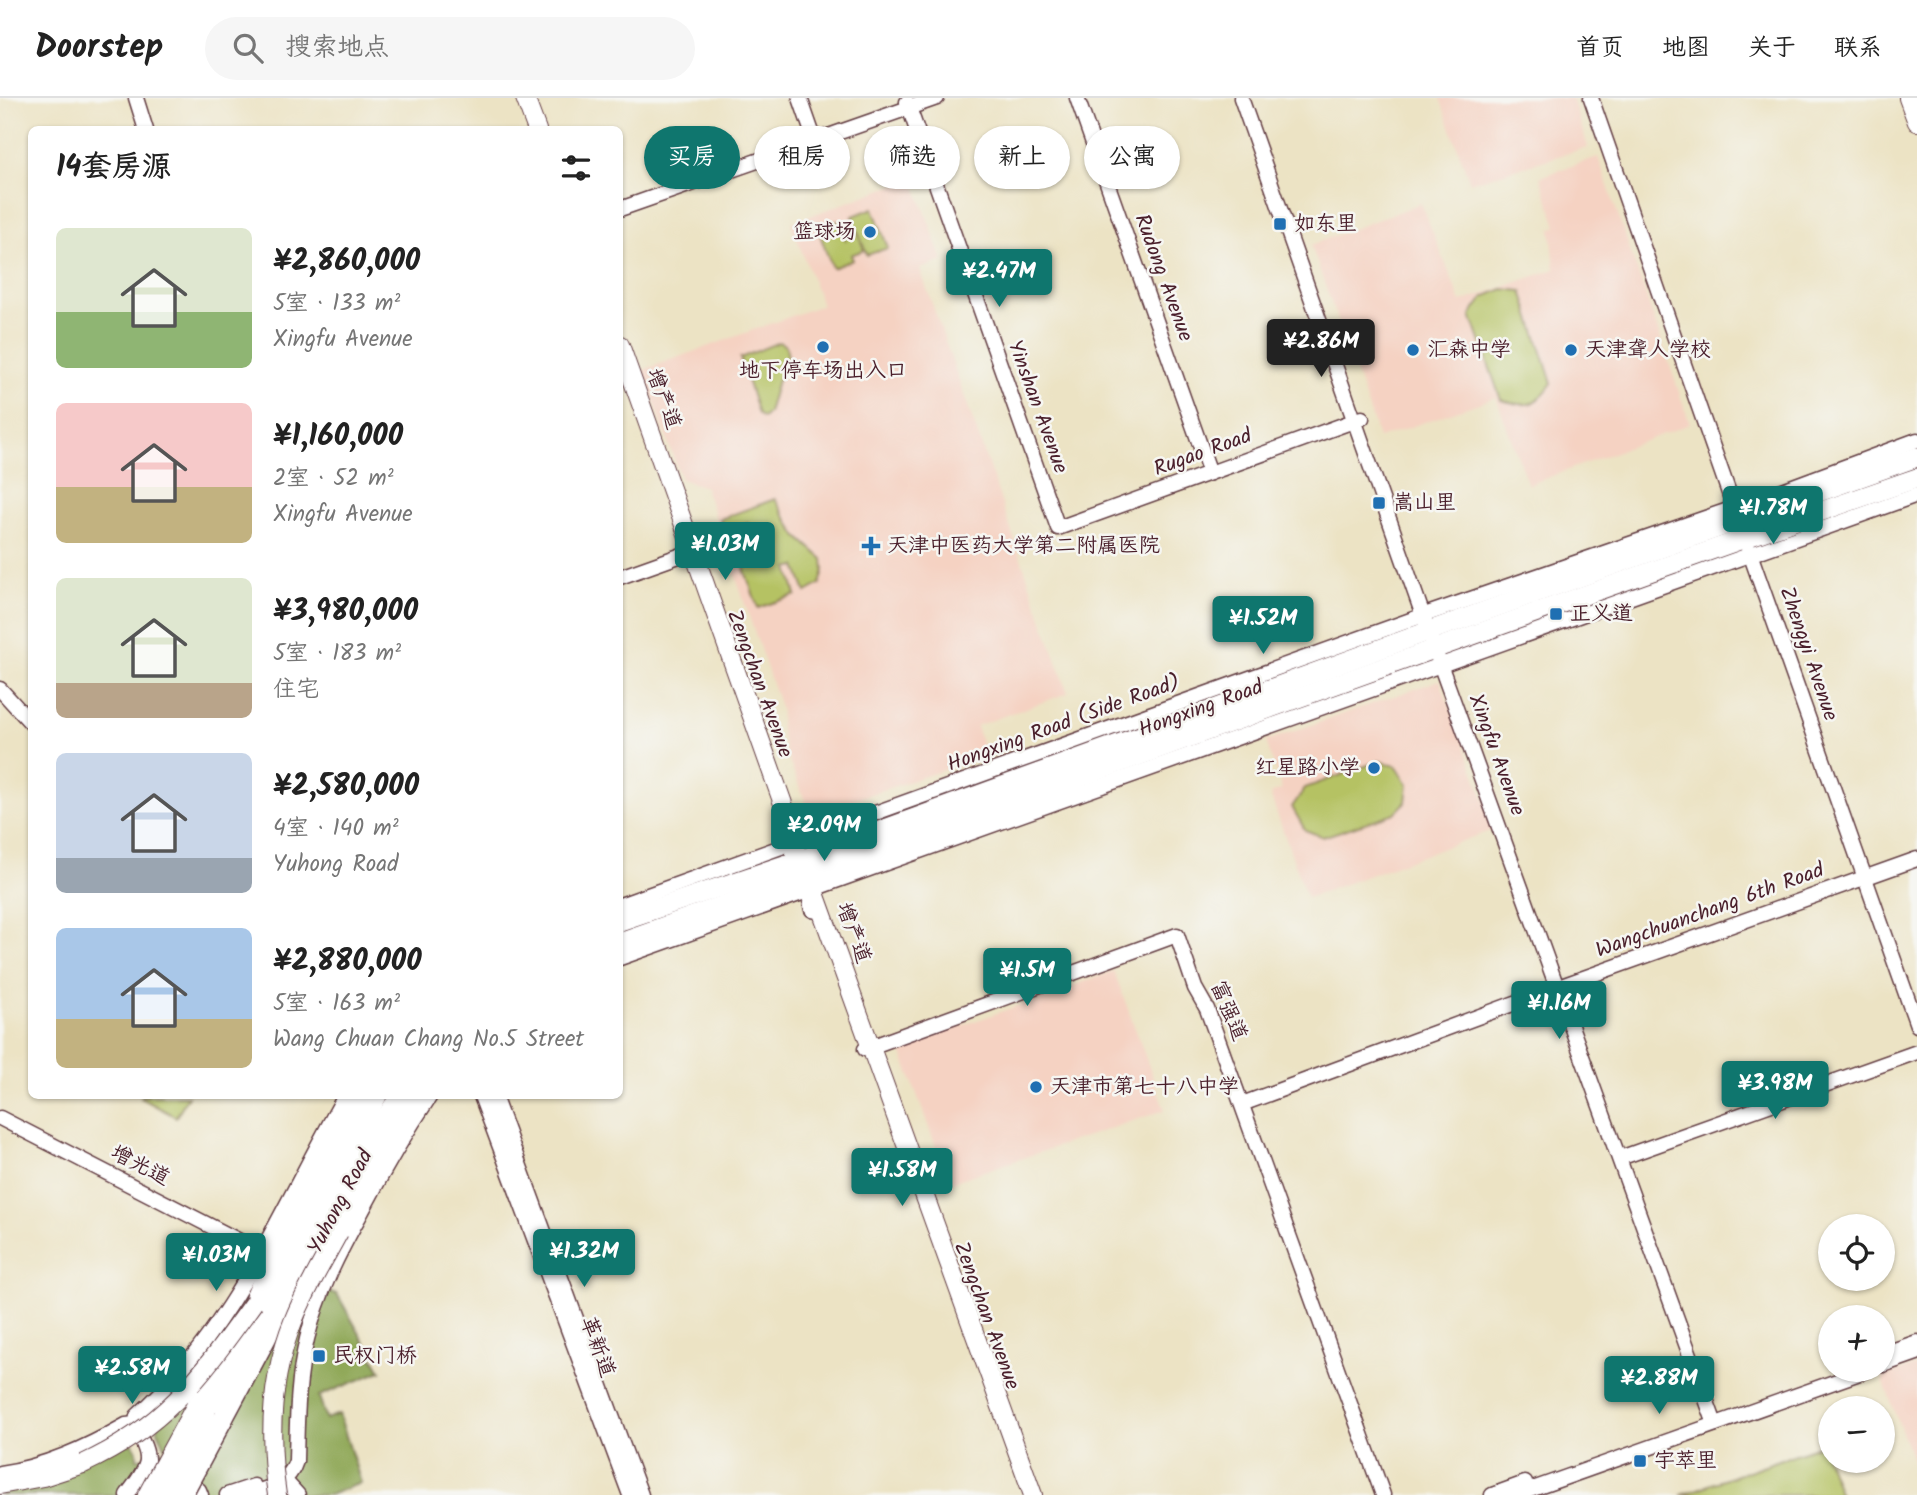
<!DOCTYPE html>
<html lang="zh">
<meta charset="utf-8">
<style>
body{margin:0;font-family:Kalam,"LXGW WenKai TC",sans-serif;background:#f6f6f6;color:#222;height:100vh;display:flex;flex-direction:column;font-size:26px;white-space:nowrap}
*{box-sizing:border-box;margin:0}
p{font-size:23px;color:#767676}
.icon{flex:none;width:38px;height:38px;fill:none;stroke:currentColor;stroke-width:2;stroke-linecap:round;stroke-linejoin:round}
.map{position:relative;flex:1;overflow:hidden}
.sheet{position:absolute;left:28px;top:28px;width:595px;height:973px;display:flex;flex-direction:column;background:#fff;border-radius:10px;box-shadow:0 2px 5px #0004}
.sheet>*{flex:none}
.hud{position:absolute;left:644px;top:28px;width:665px;height:63px;display:flex;gap:14px}
.buttons{position:absolute;left:1818px;top:1116px;display:grid;gap:14px}
.buttons a{display:grid;place-items:center;width:77px;height:77px;border-radius:50%;background:#fff;box-shadow:0 2px 5px #0004;font-size:35px}
.price{position:absolute;translate:-50% -60px;padding:0 16px;border-radius:7px;background:#0f766e;color:#fff;font-size:23px;line-height:46px;filter:drop-shadow(0 2px 4px #0008)}
.price::after{content:'';position:absolute;left:50%;top:42px;width:21px;height:16px;margin-left:-10px;background:inherit;clip-path:polygon(0 0,100% 0,50% 100%)}
.price.selected{background:#222;color:#fff}
ul{padding:0;list-style:none}
li{display:flex;align-items:center;gap:21px;height:175px;padding:0 28px}
li span{display:grid;place-items:center;flex:none;width:196px;height:140px;border-radius:10px;color:#555}
li>.icon{margin-inline-start:auto}
span .icon{width:84px;height:84px;fill:#fffc;stroke-width:1}
li b{font-size:30px}
h2{display:flex;justify-content:space-between;align-items:center;height:84px;padding:0 28px;font-size:30px}
.tag{padding:0 24px;border-radius:32px;background:#fff;box-shadow:0 2px 5px #0004;font-size:24px;line-height:63px}
.tag.selected{background:#0f766e;color:#fff}
header{display:flex;align-items:center;gap:42px;box-sizing:border-box;height:98px;padding:0 35px;background:#fff;border-bottom:2px solid #e0e0e0}
header strong{font-size:33px}
nav{display:flex;gap:38px;margin-inline-start:auto;font-size:24px}
.search{width:490px;height:63px;background:#f6f6f6;display:flex;align-items:center;gap:18px;box-sizing:border-box;padding:0 24px;border-radius:38px;color:#767676;font-size:26px}
.map>svg:first-child{display:block}
.built{fill:#f5d2c2}
.green{fill:#b5c263;stroke:#807047;stroke-width:2}
.forest{fill:#90a859;stroke:#6d6442;stroke-width:2}
.lines{fill:none;stroke-linecap:round;stroke-linejoin:round}
.minor-casing{stroke:#623c42;stroke-width:17}
.major-casing{stroke:#623c42;stroke-width:20}
.highway-casing{stroke:#623c42;stroke-width:22}
.minor{stroke:#fff;stroke-width:14}
.major{stroke:#fff;stroke-width:18}
.highway{stroke:#fff;stroke-width:19}
.major-bridge-casing{stroke:#623c42;stroke-width:20;stroke-linecap:butt}
.highway-bridge-casing{stroke:#623c42;stroke-width:22;stroke-linecap:butt}
.major-bridge{stroke:#fff;stroke-width:18}
.highway-bridge{stroke:#fff;stroke-width:19}
.poi-dot{fill:#1f6fb2;stroke:#f6f6f2;stroke-width:2.5}
.labels{text-anchor:middle;dominant-baseline:central;stroke-width:5;stroke-linejoin:round;paint-order:stroke}
.poi-label{font-size:21px;fill:#4a1f2b;stroke:#f6f6f2;text-anchor:start}
.street-label{font-size:21px;fill:#4a1f2b;stroke:#f6f6f2}
</style>
<header>
<strong>Doorstep</strong>
<div class="search"><svg class="icon" aria-label="search" viewBox="0 0 24 24"><circle cx="10" cy="10" r="6"/><path d="M15 15l6 6"/></svg>搜索地点</div>
<nav><a>首页</a><a>地图</a><a>关于</a><a>联系</a></nav>
</header>
<div class="map">
<svg width="1917" height="1397" viewBox="0 0 1917 1397">
<rect width="100%" height="100%" fill="#f6f6f2"/>
<filter id="ink" filterUnits="userSpaceOnUse"><feTurbulence type="fractalNoise" baseFrequency=".0143" numOctaves="2"/><feDisplacementMap in="SourceGraphic" scale="14" xChannelSelector="R" yChannelSelector="G"/><feConvolveMatrix kernelMatrix="1 2 1 2 8 2 1 2 1" color-interpolation-filters="sRGB"/></filter>
<filter id="wash" filterUnits="userSpaceOnUse"><feTurbulence type="fractalNoise" baseFrequency=".00686" numOctaves="4" result="noise"/><feDisplacementMap in="SourceGraphic" scale="28" xChannelSelector="R" yChannelSelector="G"/><feGaussianBlur stdDeviation="1.57" result="paint"/><feColorMatrix in="noise" values="0 0 0 0 0 0 0 0 0 0 0 0 0 0 0 0 0 1.4 0 .05"/><feComposite in="paint" operator="in"/></filter>
<g filter="url(#wash)">
<rect width="100%" height="100%" fill="#ece3c4"/>
<g class="built">
<path d="M 1440,0 L 1572,0 L 1588,49 L 1470,85 Z"/>
<path d="M 1598,59 L 1690,326 L 1528,387 L 1496,299 L 1379,340 L 1311,147 L 1421,105 L 1461,204 L 1555,171 L 1551,131 L 1557,128 L 1540,79 Z"/>
<path d="M 913,80 L 943,163 L 920,171 L 1068,595 L 976,628 L 986,658 L 810,716 L 785,652 L 780,627 L 781,612 L 705,389 L 681,381 L 643,272 L 822,207 L 791,125 Z"/>
<path d="M 1440,582 L 1495,731 L 1307,800 L 1270,696 L 1282,691 L 1266,643 Z"/>
<path d="M 1114,873 L 1165,1012 L 949,1085 L 900,950 Z"/>
<path d="M 1917,1267 L 1917,1375 L 1882,1279 Z"/>
</g>
<g class="green">
<path d="M 873,110 L 888,150 L 867,157 L 856,129 L 864,152 L 851,157 L 853,162 L 832,170 L 818,131 L 838,123 L 846,143 L 842,131 L 855,127 L 853,118 Z"/>
<path d="M 1503,191 L 1522,193 L 1552,285 C 1535,310 1528,309 1501,302 L 1471,217 L 1484,199 Z"/>
<path d="M 779,244 L 786,248 L 789,265 L 776,286 L 768,315 L 763,320 L 758,316 L 740,260 Z"/>
<path d="M 775,401 L 797,438 L 823,461 L 824,472 L 820,486 L 806,494 L 796,468 L 788,470 L 796,497 L 758,510 L 744,470 L 761,464 L 748,425 L 724,433 L 720,421 Z"/>
<path d="M 1379,663 L 1396,668 L 1408,686 L 1406,704 L 1395,715 L 1323,739 L 1305,732 L 1292,709 L 1305,690 Z"/>
<path d="M 142,998 L 188,998 L 176,1019 L 141,1000 Z"/>
<path d="M 1821,1347 L 1840,1397 L 1681,1397 Z"/>
</g>
<path class="forest" d="M 259,1180 L 337,1196 L 381,1273 L 319,1298 L 326,1321 L 339,1316 L 361,1385 L 329,1397 L 0,1397 L 0,1377 L 132,1345 L 137,1353 L 137,1361 L 167,1352 L 158,1333 L 157,1318 L 203,1269 Z"/>
</g>
<g filter="url(#ink)">
<g class="lines">
<g class="minor-casing">
<g id="minor">
<path d="M 136,0 L 146,32"/>
<path d="M 800,0 L 815,43"/>
<path d="M 1077,0 L 1210,375"/>
<path d="M 1241,0 L 1440,566 L 1715,1326"/>
<path d="M 1591,0 L 1737,418"/>
<path d="M 907,4 L 1058,430 L 1362,320"/>
<path d="M 620,111 L 937,0"/>
<path d="M 1747,447 L 1917,927"/>
<path d="M 620,479 L 693,453"/>
<path d="M 0,591 L 32,626"/>
<path d="M 620,807 L 1430,515 L 1734,410 L 1917,342"/>
<path d="M 620,860 L 1917,397"/>
<path d="M 865,951 L 1177,837 L 1195,890 L 1207,911 L 1383,1397"/>
<path d="M 481,998 L 630,1397"/>
<path d="M 494,998 L 641,1397"/>
<path d="M 1242,1006 L 1564,887 L 1917,761"/>
<path d="M 0,1020 L 261,1154"/>
<path d="M 1620,1060 L 1917,954"/>
<path d="M 1883,1256 L 1917,1244"/>
<path d="M 1883,1267 L 1917,1255"/>
<path d="M 0,1375 C 45,1369 87,1349 126,1327 L 135,1326 L 141,1330"/>
<path d="M 183,1382 L 199,1392 L 201,1397"/>
<path d="M 274,1383 L 288,1386 L 298,1397"/>
<path d="M 127,1397 C 133,1388 146,1374 147,1362 C 148,1346 133,1336 137,1318 C 234,1232 282,1108 345,998"/>
<path d="M 227,1397 L 254,1388"/>
<path d="M 245,1397 C 266,1391 289,1387 296,1363 C 297,1322 297,1282 307,1241 C 318,1195 339,1154 362,1113 C 383,1073 405,1035 430,998"/>
<path d="M 1492,1397 L 1525,1385"/>
<path d="M 1516,1397 L 1868,1272"/>
</g>
</g>
<g class="major-casing">
<g id="major">
<path d="M 525,0 L 537,32"/>
<path d="M 1908,0 L 1917,24"/>
<path d="M 620,247 L 797,745"/>
<path d="M 815,795 L 1033,1397"/>
<path d="M 339,1134 L 414,998"/>
<path d="M 248,1215 L 273,1157 L 360,998"/>
<path d="M 199,1301 L 232,1243"/>
<path d="M 0,1387 L 43,1379 L 83,1366"/>
</g>
</g>
<g class="highway-casing">
<g id="highway">
<path d="M 793,734 L 796,760 L 793,772"/>
<path d="M 813,768 L 810,788 L 814,810"/>
<path d="M 620,823 L 808,759 L 1429,533 L 1917,359"/>
<path d="M 620,844 C 1053,691 1483,530 1917,380"/>
<path d="M 206,1314 L 377,998"/>
<path d="M 224,1319 L 377,1033 L 400,998"/>
</g>
</g>
<use href="#minor" class="minor"/>
<use href="#major" class="major"/>
<use href="#highway" class="highway"/>
<g class="major-bridge-casing">
<g id="major-bridge">
<path d="M 83,1366 C 168,1327 201,1277 254,1204"/>
<path d="M 147,1397 L 199,1301"/>
<path d="M 277,1397 C 268,1338 271,1277 294,1221 C 306,1191 324,1162 339,1134"/>
</g>
</g>
<g class="highway-bridge-casing">
<g id="highway-bridge">
<path d="M 162,1397 L 206,1314"/>
<path d="M 182,1397 L 224,1319"/>
</g>
</g>
<use href="#major-bridge" class="major-bridge"/>
<use href="#highway-bridge" class="highway-bridge"/>
</g>
</g>
<g class="poi-dot">
<rect x="1273" y="119" width="14" height="14" rx="3.5"/>
<circle cx="870" cy="134" r="7"/>
<circle cx="823" cy="249" r="7"/>
<circle cx="1413" cy="252" r="7"/>
<circle cx="1571" cy="252" r="7"/>
<rect x="1372" y="398" width="14" height="14" rx="3.5"/>
<path d="M867.5 437.5h7v7h7v7h-7v7h-7v-7h-7v-7h7z"/>
<rect x="1549" y="509" width="14" height="14" rx="3.5"/>
<circle cx="1374" cy="670" r="7"/>
<circle cx="1036" cy="989" r="7"/>
<rect x="312" y="1251" width="14" height="14" rx="3.5"/>
<rect x="1633" y="1356" width="14" height="14" rx="3.5"/>
</g>
<g class="labels">
<g class="poi-label">
<text x="1294" y="126">如东里</text>
<text x="856" y="134" text-anchor="end">篮球场</text>
<text x="1427" y="252">汇森中学</text>
<text x="1585" y="252">天津聋人学校</text>
<text x="823" y="273" text-anchor="middle">地下停车场出入口</text>
<text x="1393" y="405">嵩山里</text>
<text x="887" y="448">天津中医药大学第二附属医院</text>
<text x="1570" y="516">正义道</text>
<text x="1360" y="670" text-anchor="end">红星路小学</text>
<text x="1050" y="989">天津市第七十八中学</text>
<text x="333" y="1258">民权门桥</text>
<text x="1654" y="1363">宇萃里</text>
</g>
<g class="street-label">
<text transform="translate(1163 180) rotate(70)">Rudong Avenue</text>
<text transform="translate(663 301) rotate(70)">增产道</text>
<text transform="translate(1037 309) rotate(70)">Yinshan Avenue</text>
<text transform="translate(1203 355) rotate(-20)">Rugao Road</text>
<text transform="translate(1808 556) rotate(71)">Zhengyi Avenue</text>
<text transform="translate(759 586) rotate(70)">Zengchan Avenue</text>
<text transform="translate(1201 611) rotate(-20)">Hongxing Road</text>
<text transform="translate(1064 626) rotate(-20)">Hongxing Road (Side Road)</text>
<text transform="translate(1496 657) rotate(70)">Xingfu Avenue</text>
<text transform="translate(1710 813) rotate(-20)">Wangchuanchang 6th Road</text>
<text transform="translate(853 835) rotate(70)">增产道</text>
<text transform="translate(1228 913) rotate(67)">富强道</text>
<text transform="translate(140 1068) rotate(27)">增光道</text>
<text transform="translate(341 1104) rotate(-62)">Yuhong Road</text>
<text transform="translate(986 1218) rotate(70)">Zengchan Avenue</text>
<text transform="translate(597 1249) rotate(70)">革新道</text>
</g>
</g>
</svg>
<div class="buttons">
<a><svg class="icon" aria-label="locate" viewBox="0 0 24 24"><circle cx="12" cy="12" r="6"/><path d="M12 2v4M12 18v4M2 12h4M18 12h4"/></svg></a>
<a>+</a>
<a>−</a>
</div>
<b class="price" style="left:999px;top:211px">¥2.47M</b>
<b class="price selected" style="left:1321px;top:281px">¥2.86M</b>
<b class="price" style="left:1773px;top:448px">¥1.78M</b>
<b class="price" style="left:725px;top:484px">¥1.03M</b>
<b class="price" style="left:1263px;top:558px">¥1.52M</b>
<b class="price" style="left:824px;top:765px">¥2.09M</b>
<b class="price" style="left:1027px;top:910px">¥1.5M</b>
<b class="price" style="left:1559px;top:943px">¥1.16M</b>
<b class="price" style="left:1775px;top:1023px">¥3.98M</b>
<b class="price" style="left:902px;top:1110px">¥1.58M</b>
<b class="price" style="left:584px;top:1191px">¥1.32M</b>
<b class="price" style="left:216px;top:1195px">¥1.03M</b>
<b class="price" style="left:132px;top:1308px">¥2.58M</b>
<b class="price" style="left:1659px;top:1318px">¥2.88M</b>
<div class="hud">
<a class="tag selected">买房</a>
<a class="tag">租房</a>
<a class="tag">筛选</a>
<a class="tag">新上</a>
<a class="tag">公寓</a>
</div>
<section class="sheet">
<h2>14套房源<svg class="icon" aria-label="filters" viewBox="0 0 24 24"><path d="M4 7h16M4 17h16"/><circle cx="9" cy="7" r="2"/><circle cx="15" cy="17" r="2"/></svg></h2>
<ul>
<li><span style="background:linear-gradient(#dfe7d0 60%,#8fb573 0)"><svg class="icon" aria-label="home" viewBox="0 0 24 24"><path d="M3 11l9-7 9 7M6 9v11h12V9"/></svg></span><div><b>¥2,860,000</b><p>5室 · 133 m²</p><p>Xingfu Avenue</p></div></li>
<li><span style="background:linear-gradient(#f6c9c9 60%,#c2b280 0)"><svg class="icon" aria-label="home" viewBox="0 0 24 24"><path d="M3 11l9-7 9 7M6 9v11h12V9"/></svg></span><div><b>¥1,160,000</b><p>2室 · 52 m²</p><p>Xingfu Avenue</p></div></li>
<li><span style="background:linear-gradient(#dfe7d0 75%,#b9a48a 0)"><svg class="icon" aria-label="home" viewBox="0 0 24 24"><path d="M3 11l9-7 9 7M6 9v11h12V9"/></svg></span><div><b>¥3,980,000</b><p>5室 · 183 m²</p><p>住宅</p></div></li>
<li><span style="background:linear-gradient(#c9d6e8 75%,#9aa5b1 0)"><svg class="icon" aria-label="home" viewBox="0 0 24 24"><path d="M3 11l9-7 9 7M6 9v11h12V9"/></svg></span><div><b>¥2,580,000</b><p>4室 · 140 m²</p><p>Yuhong Road</p></div></li>
<li><span style="background:linear-gradient(#a9c7e8 65%,#c2b280 0)"><svg class="icon" aria-label="home" viewBox="0 0 24 24"><path d="M3 11l9-7 9 7M6 9v11h12V9"/></svg></span><div><b>¥2,880,000</b><p>5室 · 163 m²</p><p>Wang Chuan Chang No.5 Street</p></div></li>
</ul>
</section>
</div>
